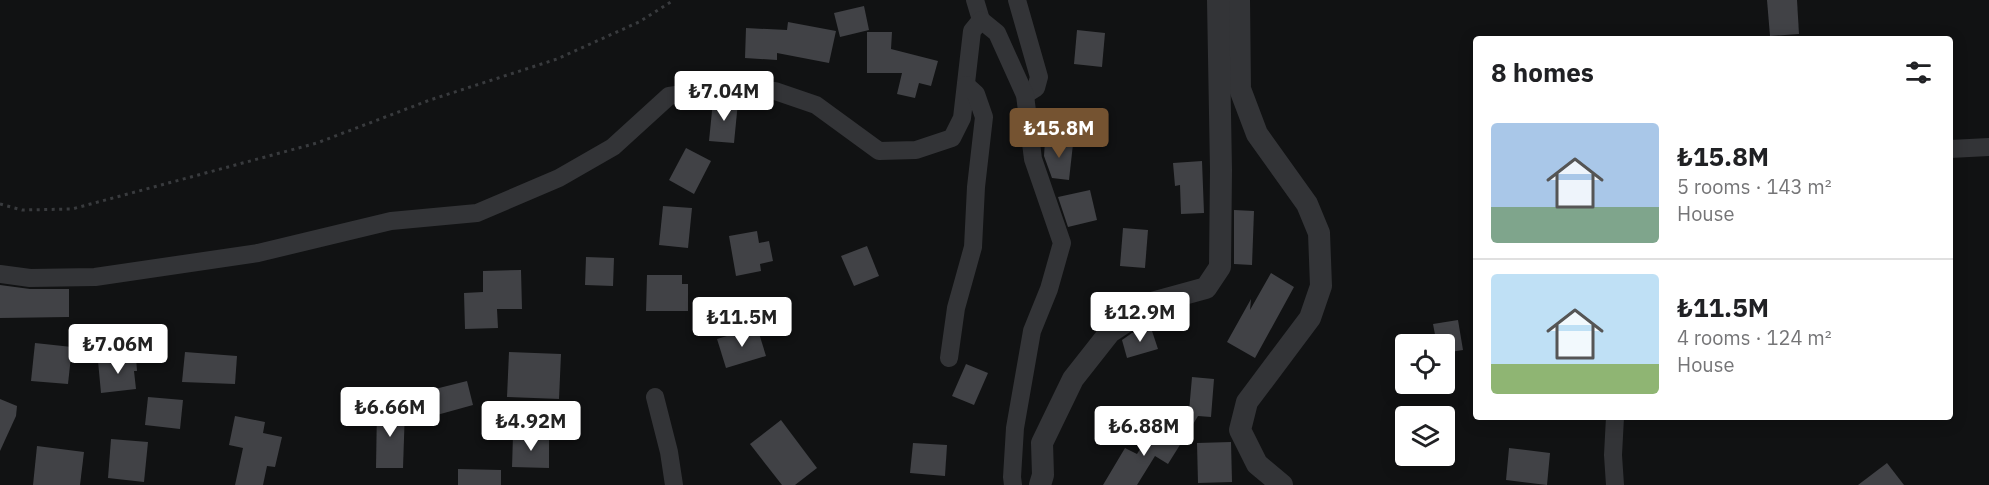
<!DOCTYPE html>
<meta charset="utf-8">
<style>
body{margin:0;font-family:"IBM Plex Sans",sans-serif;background:#f2f2f2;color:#202124;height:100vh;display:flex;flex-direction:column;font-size:22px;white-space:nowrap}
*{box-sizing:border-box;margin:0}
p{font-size:20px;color:#757577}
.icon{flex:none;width:33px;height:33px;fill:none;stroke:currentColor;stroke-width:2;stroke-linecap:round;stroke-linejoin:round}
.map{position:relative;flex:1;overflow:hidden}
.side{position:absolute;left:1473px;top:36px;width:480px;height:384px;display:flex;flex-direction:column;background:#fff;border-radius:6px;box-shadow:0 3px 15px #0003}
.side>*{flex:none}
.fabs{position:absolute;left:1395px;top:334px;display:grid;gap:12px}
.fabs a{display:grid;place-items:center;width:60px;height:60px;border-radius:6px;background:#fff;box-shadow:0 3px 15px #0003;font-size:30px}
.price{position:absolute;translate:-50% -51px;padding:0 14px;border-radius:6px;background:#fff;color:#222;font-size:20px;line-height:39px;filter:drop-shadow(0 2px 3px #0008)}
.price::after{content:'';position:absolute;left:50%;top:36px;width:18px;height:14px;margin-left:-9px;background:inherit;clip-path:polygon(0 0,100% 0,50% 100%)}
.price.current{background:#755331;color:#fff}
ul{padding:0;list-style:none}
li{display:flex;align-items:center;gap:18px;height:150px;padding:0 18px}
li+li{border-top:2px solid #e0e0e0}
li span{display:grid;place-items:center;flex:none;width:168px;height:120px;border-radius:6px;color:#555}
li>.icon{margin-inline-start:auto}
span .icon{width:72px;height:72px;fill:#fffc;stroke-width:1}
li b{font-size:26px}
h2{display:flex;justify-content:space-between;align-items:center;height:72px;padding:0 18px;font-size:26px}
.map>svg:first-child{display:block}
.building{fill:#414246}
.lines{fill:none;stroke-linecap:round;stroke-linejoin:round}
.path{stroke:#393b3e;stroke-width:3;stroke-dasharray:3 4.5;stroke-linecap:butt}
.minor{stroke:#333437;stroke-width:18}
.tertiary{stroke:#333437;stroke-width:22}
</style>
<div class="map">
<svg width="1989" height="485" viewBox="0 0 1989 485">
<rect width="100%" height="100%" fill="#111213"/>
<g class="building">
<path d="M 1767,0 L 1797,0 L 1799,34 L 1770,36 Z"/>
<path d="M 864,6 L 869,30 L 840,37 L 834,13 Z"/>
<path d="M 788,22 L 836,31 L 829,63 L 777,53 L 777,60 L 745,58 L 746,28 L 787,30 Z"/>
<path d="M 1077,30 L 1105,33 L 1102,67 L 1074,64 Z"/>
<path d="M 867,32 L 892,32 L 891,49 L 938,61 L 931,86 L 919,83 L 915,98 L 897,94 L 902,73 L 867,73 Z"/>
<path d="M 713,101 L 738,102 L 734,143 L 709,141 Z"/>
<path d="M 1045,141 L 1073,144 L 1069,180 L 1052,178 L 1044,156 Z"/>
<path d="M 686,148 L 711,161 L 694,194 L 669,180 Z"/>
<path d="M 1202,161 L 1204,213 L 1181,214 L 1180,185 L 1175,186 L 1173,163 Z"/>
<path d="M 1090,190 L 1097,220 L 1068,227 L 1058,197 Z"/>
<path d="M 663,206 L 692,208 L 688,248 L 659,245 Z"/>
<path d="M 1234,210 L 1254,211 L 1252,265 L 1234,264 Z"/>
<path d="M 1123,228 L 1148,230 L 1145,268 L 1120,266 Z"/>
<path d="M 757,231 L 759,243 L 769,241 L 773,261 L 760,264 L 761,271 L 736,276 L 729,236 Z"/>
<path d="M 867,246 L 879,276 L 854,286 L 841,256 Z"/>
<path d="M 586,257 L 614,258 L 613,286 L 585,285 Z"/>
<path d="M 521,270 L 522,309 L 497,309 L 498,328 L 465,329 L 464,293 L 483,292 L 483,271 Z"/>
<path d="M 1271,273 L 1294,287 L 1255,358 L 1227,342 L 1251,299 L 1250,310 Z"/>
<path d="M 647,275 L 682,275 L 682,284 L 688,284 L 688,311 L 646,311 Z"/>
<path d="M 0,285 L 30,289 L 69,289 L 69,317 L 0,318 Z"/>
<path d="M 1458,320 L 1463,350 L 1444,353 L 1444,345 L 1437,345 L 1433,324 Z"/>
<path d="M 757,327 L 766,356 L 726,368 L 717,339 Z"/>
<path d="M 1151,328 L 1158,349 L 1127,358 L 1122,340 L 1132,333 Z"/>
<path d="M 35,343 L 72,347 L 68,384 L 31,381 Z"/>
<path d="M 185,352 L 237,356 L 235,384 L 182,382 Z"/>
<path d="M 509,352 L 561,354 L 559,399 L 507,397 Z"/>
<path d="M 136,357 L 137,371 L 134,371 L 136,389 L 101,393 L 98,361 Z"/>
<path d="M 966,364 L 988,373 L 974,405 L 952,396 Z"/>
<path d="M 1192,377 L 1214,379 L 1211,417 L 1198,416 L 1187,434 Z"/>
<path d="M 467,381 L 473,405 L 426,418 L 419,393 Z"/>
<path d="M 148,397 L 183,400 L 180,429 L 145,425 Z"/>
<path d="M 0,399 L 17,406 L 16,416 L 0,451 Z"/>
<path d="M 377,408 L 405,409 L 403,468 L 376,468 Z"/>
<path d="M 235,416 L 265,422 L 263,433 L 282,437 L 275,467 L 267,466 L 263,485 L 235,485 L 243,448 L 229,445 Z"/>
<path d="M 781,420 L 817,468 L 795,485 L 782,485 L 750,444 Z"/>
<path d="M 1156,423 L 1183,440 L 1168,464 L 1155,456 L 1137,485 L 1103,485 L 1125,448 L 1137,454 Z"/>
<path d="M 513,435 L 549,436 L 549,468 L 512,467 Z"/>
<path d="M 111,439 L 148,442 L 144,482 L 108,478 Z"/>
<path d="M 1231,442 L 1232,482 L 1198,483 L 1197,443 Z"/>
<path d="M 913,443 L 947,445 L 945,476 L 910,473 Z"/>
<path d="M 37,446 L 84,452 L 80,485 L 33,485 Z"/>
<path d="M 1509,448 L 1550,453 L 1547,485 L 1506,480 Z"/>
<path d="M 1887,463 L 1904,485 L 1858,485 Z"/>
<path d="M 458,469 L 501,470 L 501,485 L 458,485 Z"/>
</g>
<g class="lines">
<path class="path" d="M 0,204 L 22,210 L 72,209 L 317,143 L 430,100 L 557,59 L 639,22 L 674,0"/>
<g class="minor">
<path d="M 975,0 L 981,20"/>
<path d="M 1017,0 L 1039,77 L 1036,88 L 1025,95"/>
<path d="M 1950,149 L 1989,147"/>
<path d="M 0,274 L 30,278 L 95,277 L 258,253 L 391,221 L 477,213 L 559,178 L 613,147 L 669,96 L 711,90 L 775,91 L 816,105 L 879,151 L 916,150 L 952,138 L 962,118 L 972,31 L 981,20 L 997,33 L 1025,95 L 1033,159 L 1062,243 L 1049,289 L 1032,331 L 1015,428 L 1012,477 L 1013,485"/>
<path d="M 949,358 L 956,308 L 973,247 L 976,187 L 984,117 L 976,94 L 966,85"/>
<path d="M 655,397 L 669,452 L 674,485"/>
<path d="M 1615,485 L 1613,455 L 1615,417"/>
</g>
<g class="tertiary">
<path d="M 1239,0 L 1240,89 L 1257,134 L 1307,204 L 1319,233 L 1321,286 L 1310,318 L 1247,402 L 1240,430 L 1257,464 L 1282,485"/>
<path d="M 1040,485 L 1043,475 L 1042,443 L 1073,379 L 1110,332 L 1155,302 L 1206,288 L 1220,267 L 1221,170 L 1218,0"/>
</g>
</g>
</svg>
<div class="fabs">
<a><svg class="icon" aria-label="locate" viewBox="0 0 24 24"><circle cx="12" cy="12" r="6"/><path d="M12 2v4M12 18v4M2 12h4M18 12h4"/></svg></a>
<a><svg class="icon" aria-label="layers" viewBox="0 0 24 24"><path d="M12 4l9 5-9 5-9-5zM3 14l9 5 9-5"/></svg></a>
</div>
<b class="price" style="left:724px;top:122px">₺7.04M</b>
<b class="price current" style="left:1059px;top:159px">₺15.8M</b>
<b class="price" style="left:1140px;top:343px">₺12.9M</b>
<b class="price" style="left:742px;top:348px">₺11.5M</b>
<b class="price" style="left:118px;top:375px">₺7.06M</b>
<b class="price" style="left:390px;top:438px">₺6.66M</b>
<b class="price" style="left:531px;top:452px">₺4.92M</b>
<b class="price" style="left:1144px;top:457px">₺6.88M</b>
<section class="side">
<h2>8 homes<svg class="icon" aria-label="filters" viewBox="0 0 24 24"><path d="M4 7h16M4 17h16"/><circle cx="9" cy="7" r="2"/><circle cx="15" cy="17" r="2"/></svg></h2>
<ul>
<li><span style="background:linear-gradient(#a9c7e8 70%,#7fa58c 0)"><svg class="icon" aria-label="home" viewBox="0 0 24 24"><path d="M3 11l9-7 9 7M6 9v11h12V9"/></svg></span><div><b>₺15.8M</b><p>5 rooms · 143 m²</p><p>House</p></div></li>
<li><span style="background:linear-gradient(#bfe0f5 75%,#8fb573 0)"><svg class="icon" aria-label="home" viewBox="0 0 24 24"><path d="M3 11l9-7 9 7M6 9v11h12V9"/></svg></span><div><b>₺11.5M</b><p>4 rooms · 124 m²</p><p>House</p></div></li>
</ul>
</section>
</div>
